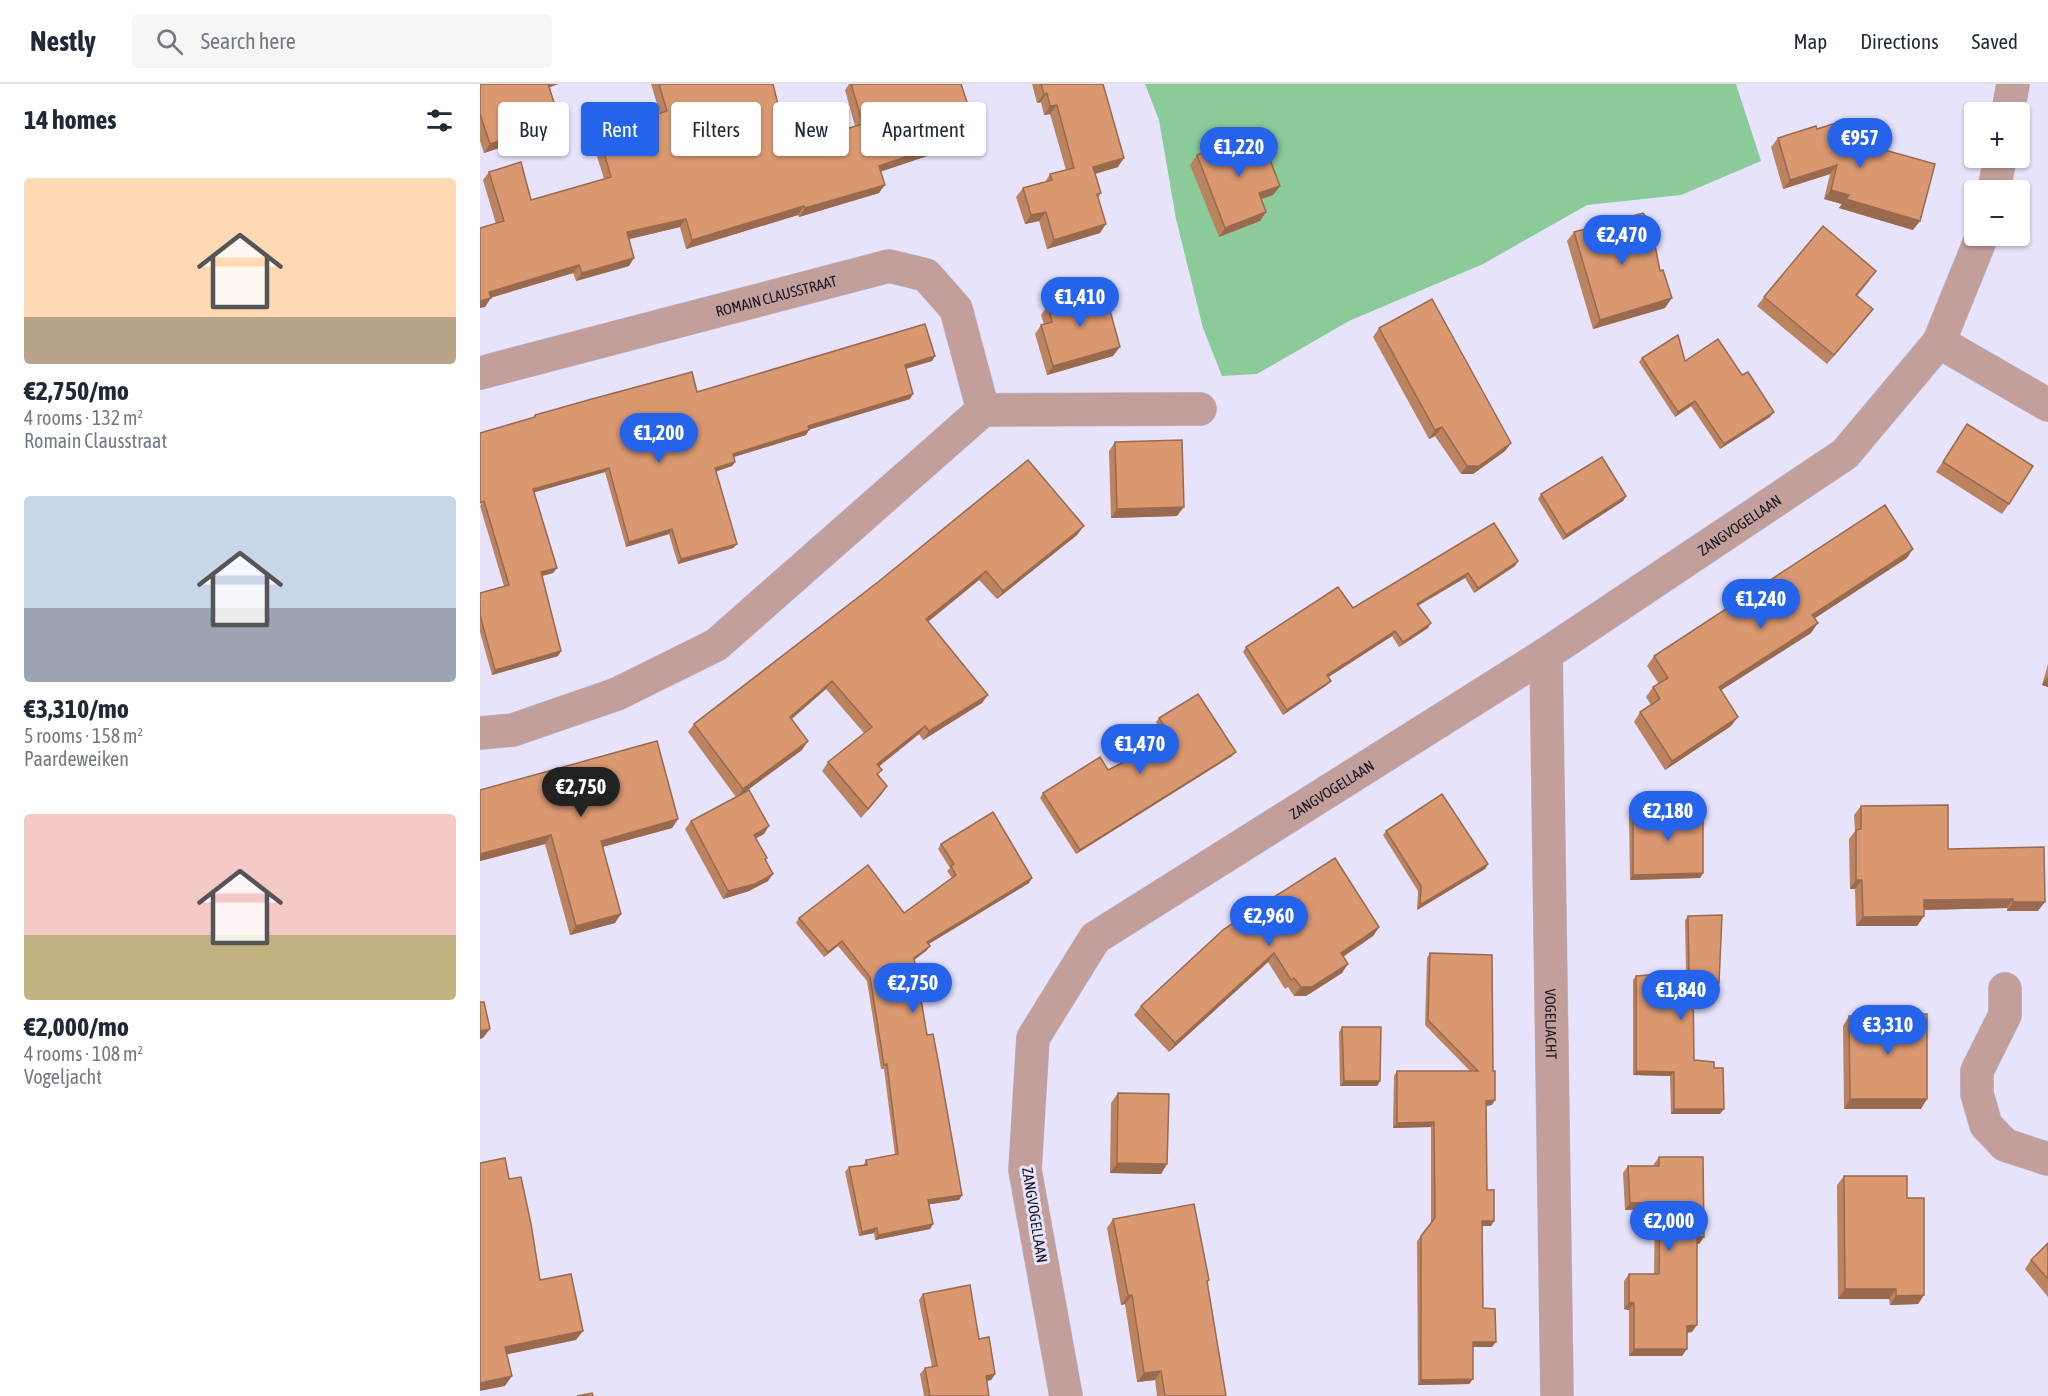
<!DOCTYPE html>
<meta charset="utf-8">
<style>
body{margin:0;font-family:"Asap Condensed",sans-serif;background:#f6f6f7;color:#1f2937;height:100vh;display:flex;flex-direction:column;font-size:22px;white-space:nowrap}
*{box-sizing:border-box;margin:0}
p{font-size:20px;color:#747a83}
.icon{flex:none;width:33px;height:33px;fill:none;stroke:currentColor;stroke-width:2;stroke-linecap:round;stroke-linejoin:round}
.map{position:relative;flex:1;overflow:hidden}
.drawer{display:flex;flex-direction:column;background:#fff;width:480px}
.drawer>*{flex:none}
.banner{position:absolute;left:18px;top:18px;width:570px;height:54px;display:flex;gap:12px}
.tools{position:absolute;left:1484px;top:18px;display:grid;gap:12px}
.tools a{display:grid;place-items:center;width:66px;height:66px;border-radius:6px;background:#fff;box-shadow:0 2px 4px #0004;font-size:30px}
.price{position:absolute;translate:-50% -51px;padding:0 14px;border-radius:21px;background:#2563eb;color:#fff;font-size:20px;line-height:39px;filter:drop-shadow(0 2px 3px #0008)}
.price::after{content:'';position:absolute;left:50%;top:36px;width:18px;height:14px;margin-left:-9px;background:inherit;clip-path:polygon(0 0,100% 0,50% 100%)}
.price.selected{background:#222;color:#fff}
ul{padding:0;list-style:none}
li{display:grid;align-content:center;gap:12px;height:318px;padding:0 24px}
li span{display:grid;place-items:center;height:186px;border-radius:6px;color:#555}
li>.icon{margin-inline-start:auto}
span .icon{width:108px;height:108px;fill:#fffc;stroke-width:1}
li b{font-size:26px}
h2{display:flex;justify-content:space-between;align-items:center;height:72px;padding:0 24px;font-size:26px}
.chip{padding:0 21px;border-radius:6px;background:#fff;box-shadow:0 2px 4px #0004;font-size:21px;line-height:54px}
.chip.selected{background:#2563eb;color:#fff}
header{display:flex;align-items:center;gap:36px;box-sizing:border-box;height:84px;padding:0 30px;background:#fff;border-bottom:2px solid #e0e1e3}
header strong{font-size:28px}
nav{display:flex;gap:33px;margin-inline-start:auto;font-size:21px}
.search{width:420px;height:54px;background:#f6f6f7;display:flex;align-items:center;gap:15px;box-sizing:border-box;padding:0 21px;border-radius:6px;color:#747a83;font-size:22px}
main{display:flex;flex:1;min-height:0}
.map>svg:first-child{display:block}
.forest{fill:#8bca99}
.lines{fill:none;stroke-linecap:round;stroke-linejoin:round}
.street-casing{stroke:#c1bed3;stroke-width:34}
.street{stroke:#c29f9a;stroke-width:33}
.wall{fill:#bb8360}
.shaded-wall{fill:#996a4e}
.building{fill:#da9870;stroke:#996a4e;stroke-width:1.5}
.labels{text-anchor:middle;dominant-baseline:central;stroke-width:6;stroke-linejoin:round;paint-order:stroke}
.street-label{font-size:15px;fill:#16141e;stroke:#e7e3fb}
</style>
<header>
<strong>Nestly</strong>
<div class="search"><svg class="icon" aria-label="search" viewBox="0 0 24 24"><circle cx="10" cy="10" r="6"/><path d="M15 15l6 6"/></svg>Search here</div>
<nav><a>Map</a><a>Directions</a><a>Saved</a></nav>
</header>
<main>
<section class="drawer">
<h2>14 homes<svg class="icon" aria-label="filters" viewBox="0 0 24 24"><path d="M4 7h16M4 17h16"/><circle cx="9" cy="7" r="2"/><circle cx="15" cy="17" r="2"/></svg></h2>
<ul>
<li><span style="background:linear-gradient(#ffd9b3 75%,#b9a48a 0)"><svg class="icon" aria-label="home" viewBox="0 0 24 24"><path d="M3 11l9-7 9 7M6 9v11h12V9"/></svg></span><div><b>€2,750/mo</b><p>4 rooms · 132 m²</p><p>Romain Clausstraat</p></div></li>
<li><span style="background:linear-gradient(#c9d6e8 60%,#9aa5b1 0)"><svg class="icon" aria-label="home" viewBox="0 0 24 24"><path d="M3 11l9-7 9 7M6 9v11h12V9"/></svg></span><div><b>€3,310/mo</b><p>5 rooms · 158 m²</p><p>Paardeweiken</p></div></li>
<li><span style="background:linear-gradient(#f6c9c9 65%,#c2b280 0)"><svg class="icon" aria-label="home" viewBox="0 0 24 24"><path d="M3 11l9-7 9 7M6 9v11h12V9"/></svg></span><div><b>€2,000/mo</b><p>4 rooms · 108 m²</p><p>Vogeljacht</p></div></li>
</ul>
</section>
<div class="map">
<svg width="1568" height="1312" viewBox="0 0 1568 1312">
<rect width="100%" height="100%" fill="#e7e3fb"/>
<path class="forest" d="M 665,0 L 1256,0 L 1281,77 L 1201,111 L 1107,121 L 1003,180 L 869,237 L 777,290 L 742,292 L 723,244 L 696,135 L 679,36 Z"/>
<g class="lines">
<g class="street-casing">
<g id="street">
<path d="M 1528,28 L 1533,0"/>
<path d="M 1514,106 L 1520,74"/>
<path d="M 1459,258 L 1568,321"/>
<path id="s1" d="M 0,289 L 409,182 L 446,191 L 476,225 L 503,326 L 236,561 L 137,610 L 33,646 L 0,649"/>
<path d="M 503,326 L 720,325"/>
<path id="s2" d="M 1066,570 L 1077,1312"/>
<path d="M 1525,905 L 1525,931 L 1497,987 L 1497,1010 L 1506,1041 L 1525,1061 L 1568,1075"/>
<path id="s3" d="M 586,1312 L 545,1086 L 553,954 L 615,854 L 1066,570 L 1365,370 L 1459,258 L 1502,152"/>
</g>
</g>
<use href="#street" class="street"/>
</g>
<g class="wall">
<path d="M 0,0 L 70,4 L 80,37 L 74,46 L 4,69 L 0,57 Z"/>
<path d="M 171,0 L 293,0 L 308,62 L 375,42 L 365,6 L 369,0 L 481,0 L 497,48 L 492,57 L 401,87 L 399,109 L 319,133 L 318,131 L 206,165 L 200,143 L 149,155 L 149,182 L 96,197 L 93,189 L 10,214 L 5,223 L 16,140 L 3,96 L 9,88 L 51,116 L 124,95 L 112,56 L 118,48 L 180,30 Z"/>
<path d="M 552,0 L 623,0 L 638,83 L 615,90 L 621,109 L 618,114 L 620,149 L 567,165 L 559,137 L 545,140 L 536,113 L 543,104 L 565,98 L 570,90 L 586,86 L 570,30 L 564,31 L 561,18 L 557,19 Z"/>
<path d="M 1337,45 L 1376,58 L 1433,146 L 1359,124 L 1362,120 L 1344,115 L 1350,90 L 1303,105 L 1291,63 L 1298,54 Z"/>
<path d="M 717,71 L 800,102 L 793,111 L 782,115 L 786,128 L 780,137 L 739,153 L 710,81 Z"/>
<path d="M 1094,148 L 1185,224 L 1113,245 L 1087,157 Z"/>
<path d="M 1390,196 L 1377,212 L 1386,234 L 1347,280 L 1277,222 L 1284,213 Z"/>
<path d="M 568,221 L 633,272 L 567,291 L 555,250 L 561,241 L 564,240 L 561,231 Z"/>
<path d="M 899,244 L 1031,359 L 1025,367 L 993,390 L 981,390 L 955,352 L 949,355 L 893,253 Z"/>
<path d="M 455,272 L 452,277 L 426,285 L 430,315 L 329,345 L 326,351 L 254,373 L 255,378 L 252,382 L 236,387 L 257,460 L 253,464 L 198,480 L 189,450 L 146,463 L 125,388 L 54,408 L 77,484 L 73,489 L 62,492 L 81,567 L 78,572 L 12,591 L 0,548 L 0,509 L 24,502 L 0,422 L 55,331 Z"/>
<path d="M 1162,274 L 1205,277 L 1262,291 L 1290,333 L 1240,365 L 1211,322 L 1195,333 L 1159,278 Z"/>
<path d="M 1487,340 L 1529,420 L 1522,430 L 1456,388 Z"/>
<path d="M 635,358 L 697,432 L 631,434 L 629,367 Z"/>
<path d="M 1061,410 L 1146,412 L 1143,417 L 1083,456 L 1058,415 Z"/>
<path d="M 1014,439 L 1035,482 L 994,509 L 985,494 L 938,522 L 948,544 L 919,563 L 912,552 L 848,593 L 851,597 L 847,601 L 803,631 L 763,568 L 766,563 L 873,524 Z"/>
<path d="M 597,451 L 517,515 L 499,496 L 448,538 L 502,619 L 443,656 L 439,650 L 399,682 L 398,692 L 407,702 L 381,734 L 342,687 L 348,678 L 384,649 L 346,605 L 312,635 L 322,666 L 264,708 L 284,750 L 276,754 L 285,776 L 288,797 L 269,807 L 243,815 L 205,745 L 211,737 L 256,713 L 208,648 L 214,640 L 398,498 Z"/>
<path d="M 1427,474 L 1335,534 L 1331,549 L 1241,606 L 1251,642 L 1185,686 L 1154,638 L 1160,628 L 1171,621 L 1166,613 L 1173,603 L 1179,600 L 1167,582 L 1174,572 Z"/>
<path d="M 1568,580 L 1568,603 L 1562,601 Z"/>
<path d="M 679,634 L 752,672 L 596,770 L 560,714 L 563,709 L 628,686 L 687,656 L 676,638 Z"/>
<path d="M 0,706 L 198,735 L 192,744 L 122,763 L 135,839 L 90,851 L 65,760 L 0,777 Z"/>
<path d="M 1381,722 L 1468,765 L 1558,827 L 1527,827 L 1527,824 L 1444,826 L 1444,832 L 1437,842 L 1376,842 L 1375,805 L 1370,805 L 1369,755 L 1375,747 L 1374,731 Z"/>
<path d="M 1153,726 L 1223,789 L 1220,794 L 1150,796 L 1149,731 Z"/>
<path d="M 906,747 L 1008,780 L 1005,785 L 937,826 L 938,807 L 903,751 Z"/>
<path d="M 461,760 L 549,799 L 448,860 L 450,862 L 446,867 L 434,876 L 447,951 L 482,1111 L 479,1116 L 449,1120 L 453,1140 L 450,1145 L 395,1156 L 394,1149 L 379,1152 L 365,1088 L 369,1083 L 383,1082 L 386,1076 L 415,1071 L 404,985 L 401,985 L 387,897 L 358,862 L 344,873 L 316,839 L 319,834 L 424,829 L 472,794 L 467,787 L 470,784 L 458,765 Z"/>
<path d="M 1208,832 L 1236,904 L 1213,904 L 1214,976 L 1240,1030 L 1191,1030 L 1190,992 L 1153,991 L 1153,896 L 1156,892 L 1206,888 L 1205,836 Z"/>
<path d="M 899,843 L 893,852 L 863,873 L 862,889 L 826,912 L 814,912 L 808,903 L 805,905 L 788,878 L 689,968 L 654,931 L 661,922 L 744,845 Z"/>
<path d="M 950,869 L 1012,1021 L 1006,1022 L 1007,1106 L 1011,1142 L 1002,1142 L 1003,1224 L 1012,1263 L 993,1263 L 993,1295 L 989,1300 L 938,1301 L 937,1157 L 951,1139 L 951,1043 L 913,1044 L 914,992 L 917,987 L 990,987 L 945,941 L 947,874 Z"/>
<path d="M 1378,928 L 1441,1025 L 1364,1025 L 1363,942 L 1369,932 L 1375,932 Z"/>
<path d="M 862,943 L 900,997 L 897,1002 L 860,1002 L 859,948 Z"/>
<path d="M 638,1009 L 687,1080 L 681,1090 L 630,1089 L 631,1019 Z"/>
<path d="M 1179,1073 L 1224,1153 L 1219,1160 L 1217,1160 L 1212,1248 L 1207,1249 L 1202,1272 L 1149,1272 L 1149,1226 L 1144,1225 L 1144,1197 L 1149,1190 L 1174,1190 L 1175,1125 L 1145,1126 L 1143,1089 L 1148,1082 L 1174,1082 L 1174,1080 Z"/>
<path d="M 1364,1092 L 1444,1211 L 1438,1220 L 1410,1221 L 1409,1215 L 1358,1215 L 1357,1101 Z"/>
<path d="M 633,1135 L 729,1196 L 727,1199 L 746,1312 L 677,1312 L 675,1296 L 657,1298 L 645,1220 L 641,1221 L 627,1144 Z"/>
<path d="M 1568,1159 L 1568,1213 L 1545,1185 L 1551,1176 Z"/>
<path d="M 443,1210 L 499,1255 L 515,1290 L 511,1296 L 507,1297 L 509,1312 L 444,1312 L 440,1290 L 445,1284 L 452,1283 L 439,1216 Z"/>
</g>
<g class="shaded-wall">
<path d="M 66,0 L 78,0 L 61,7 Z"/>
<path d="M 567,9 L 561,18 L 557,19 L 564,10 Z"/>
<path d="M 577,21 L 570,30 L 564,31 L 570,22 Z"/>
<path d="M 80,37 L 74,46 L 4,69 L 10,60 Z"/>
<path d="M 497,48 L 492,57 L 394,90 L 399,82 Z"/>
<path d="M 644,74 L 638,83 L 607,92 L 613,83 Z"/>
<path d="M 1357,81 L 1350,90 L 1303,105 L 1310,96 Z"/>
<path d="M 405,101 L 399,109 L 319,133 L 325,124 Z"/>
<path d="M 800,102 L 793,111 L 773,118 L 779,109 Z"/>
<path d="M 1351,106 L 1369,111 L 1440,137 L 1433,146 L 1359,124 L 1362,120 L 1344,115 Z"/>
<path d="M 324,122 L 318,131 L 206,165 L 212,156 Z"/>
<path d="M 566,128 L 559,137 L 545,140 L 551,131 Z"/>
<path d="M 786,128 L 780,137 L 739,153 L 745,144 Z"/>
<path d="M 206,135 L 200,143 L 141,157 L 147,148 Z"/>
<path d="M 626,140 L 620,149 L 567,165 L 574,156 Z"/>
<path d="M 154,174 L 149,182 L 96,197 L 102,189 Z"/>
<path d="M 99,181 L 93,189 L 3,216 L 9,208 Z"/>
<path d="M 11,214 L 5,223 L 0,224 L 0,217 Z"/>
<path d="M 1192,214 L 1185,224 L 1113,245 L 1120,236 Z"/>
<path d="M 1393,225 L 1386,234 L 1347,280 L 1354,271 Z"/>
<path d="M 640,263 L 633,272 L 567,291 L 573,282 Z"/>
<path d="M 455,272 L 452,277 L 421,286 L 425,281 Z"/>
<path d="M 433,310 L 430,315 L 325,347 L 328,342 Z"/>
<path d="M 1215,317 L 1211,322 L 1195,333 L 1198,328 Z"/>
<path d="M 1294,328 L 1290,333 L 1240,365 L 1244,360 Z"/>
<path d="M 962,343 L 955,352 L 949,355 L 955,346 Z"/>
<path d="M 329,346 L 326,351 L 250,374 L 253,370 Z"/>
<path d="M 1031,359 L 1025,367 L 993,390 L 981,390 L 987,382 Z"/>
<path d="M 255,378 L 252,382 L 232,389 L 235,384 Z"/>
<path d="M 129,384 L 125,388 L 49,410 L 53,405 Z"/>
<path d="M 1146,412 L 1143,417 L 1083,456 L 1086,451 Z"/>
<path d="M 704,423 L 697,432 L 631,434 L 637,425 Z"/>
<path d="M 604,442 L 597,451 L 517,515 L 523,507 Z"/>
<path d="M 192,445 L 189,450 L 146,463 L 149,458 Z"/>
<path d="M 257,460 L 253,464 L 198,480 L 201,475 Z"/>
<path d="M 1433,465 L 1427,474 L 1326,540 L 1332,531 Z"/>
<path d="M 1038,477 L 1035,482 L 994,509 L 998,504 Z"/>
<path d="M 77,484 L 73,489 L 58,493 L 61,488 Z"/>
<path d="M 506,487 L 499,496 L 440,544 L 446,535 Z"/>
<path d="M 988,489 L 985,494 L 933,524 L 937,520 Z"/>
<path d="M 951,539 L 948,544 L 919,563 L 923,558 Z"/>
<path d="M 1338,539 L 1331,549 L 1232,612 L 1239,603 Z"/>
<path d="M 915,547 L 912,552 L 844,596 L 847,591 Z"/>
<path d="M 81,567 L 78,572 L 12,591 L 15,586 Z"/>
<path d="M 1568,592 L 1568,603 L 1562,601 Z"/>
<path d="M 352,597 L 346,605 L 304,641 L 310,633 Z"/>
<path d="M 851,597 L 847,601 L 803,631 L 807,626 Z"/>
<path d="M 508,611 L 502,619 L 443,656 L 449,647 Z"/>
<path d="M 1258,633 L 1251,642 L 1185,686 L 1192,677 Z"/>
<path d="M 445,642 L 439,650 L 391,689 L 397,680 Z"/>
<path d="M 328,657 L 322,666 L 257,714 L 263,705 Z"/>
<path d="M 756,668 L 752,672 L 596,770 L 600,766 Z"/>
<path d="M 407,702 L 401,711 L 381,734 L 388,725 Z"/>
<path d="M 198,735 L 192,744 L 115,765 L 121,757 Z"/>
<path d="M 289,742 L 284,750 L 269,758 L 274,751 Z"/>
<path d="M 71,751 L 65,760 L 0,777 L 0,770 Z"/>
<path d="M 1008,780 L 1005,785 L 937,826 L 940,821 Z"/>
<path d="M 1223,789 L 1220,794 L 1150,796 L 1153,791 Z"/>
<path d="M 293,790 L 288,797 L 269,807 L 243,815 L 248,807 Z"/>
<path d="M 552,794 L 549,799 L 444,863 L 447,858 Z"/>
<path d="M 1376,796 L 1382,796 L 1375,805 L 1370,805 Z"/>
<path d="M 1533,815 L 1527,824 L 1437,826 L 1444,816 Z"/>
<path d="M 1533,818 L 1565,818 L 1558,827 L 1527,827 Z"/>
<path d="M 141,830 L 135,839 L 90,851 L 96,842 Z"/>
<path d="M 1444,832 L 1437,842 L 1376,842 L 1383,833 Z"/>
<path d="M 899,843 L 893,852 L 855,878 L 861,869 Z"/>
<path d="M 362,857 L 358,862 L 344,873 L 348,868 Z"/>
<path d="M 450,862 L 446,867 L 430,879 L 434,874 Z"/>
<path d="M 794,869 L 788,878 L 689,968 L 695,959 Z"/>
<path d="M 868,880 L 862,889 L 826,912 L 814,912 L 821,903 Z"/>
<path d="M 1239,899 L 1236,904 L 1210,904 L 1213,900 Z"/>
<path d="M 10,945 L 3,954 L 0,955 L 0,947 Z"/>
<path d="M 1156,987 L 1194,988 L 1190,992 L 1153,991 Z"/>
<path d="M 864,997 L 900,997 L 897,1002 L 860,1002 Z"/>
<path d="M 1370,1015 L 1447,1015 L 1441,1025 L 1364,1025 Z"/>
<path d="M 1015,1016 L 1012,1021 L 1003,1022 L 1006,1017 Z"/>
<path d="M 1194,1025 L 1244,1025 L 1240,1030 L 1191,1030 Z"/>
<path d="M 954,1038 L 951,1043 L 913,1044 L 917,1039 Z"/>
<path d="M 637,1079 L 687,1080 L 681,1090 L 630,1089 Z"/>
<path d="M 482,1111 L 479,1116 L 445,1121 L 448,1116 Z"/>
<path d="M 1180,1118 L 1175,1125 L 1145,1126 L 1150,1119 Z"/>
<path d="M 1002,1137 L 1014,1137 L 1011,1142 L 998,1142 Z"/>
<path d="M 453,1140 L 450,1145 L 395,1156 L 398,1151 Z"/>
<path d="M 397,1144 L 394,1149 L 379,1152 L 382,1148 Z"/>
<path d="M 1217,1152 L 1224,1153 L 1219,1160 L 1212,1160 Z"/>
<path d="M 1365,1205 L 1416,1205 L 1409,1215 L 1358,1215 Z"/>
<path d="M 648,1211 L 652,1211 L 645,1220 L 641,1221 Z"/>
<path d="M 1444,1211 L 1438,1220 L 1410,1221 L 1416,1212 Z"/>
<path d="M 1149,1218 L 1154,1219 L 1149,1226 L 1144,1225 Z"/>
<path d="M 1217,1241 L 1212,1248 L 1202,1249 L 1207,1242 Z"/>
<path d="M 103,1247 L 96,1256 L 19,1272 L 25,1263 Z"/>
<path d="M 993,1258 L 1016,1258 L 1012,1263 L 990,1263 Z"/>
<path d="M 1154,1265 L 1207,1265 L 1202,1272 L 1149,1272 Z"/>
<path d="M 681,1287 L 675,1296 L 657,1298 L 664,1289 Z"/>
<path d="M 515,1290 L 511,1296 L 502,1298 L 506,1292 Z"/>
<path d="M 32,1292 L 25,1302 L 0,1307 L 0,1299 Z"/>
<path d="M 993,1295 L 989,1300 L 938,1301 L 941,1296 Z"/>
</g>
<g class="building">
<path d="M 0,0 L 68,0 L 80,37 L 10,60 L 0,30 Z"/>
<path d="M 179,0 L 293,0 L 308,62 L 383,40 L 371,0 L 481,0 L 497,48 L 399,82 L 405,101 L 325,124 L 324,122 L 212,156 L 206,135 L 147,148 L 154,174 L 102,189 L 99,181 L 9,208 L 11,214 L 0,217 L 0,144 L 24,137 L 9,88 L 41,78 L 51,116 L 131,93 L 118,48 L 187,27 Z"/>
<path d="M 561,0 L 623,0 L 644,74 L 613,83 L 621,109 L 617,110 L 626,140 L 574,156 L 566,128 L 551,131 L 543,104 L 572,96 L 570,90 L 594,84 L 577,21 L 570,22 L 567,9 L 564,10 Z"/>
<path d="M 1369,35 L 1376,58 L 1455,80 L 1440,137 L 1366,115 L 1369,111 L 1351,106 L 1357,81 L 1310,96 L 1298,54 L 1336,42 L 1337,45 Z"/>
<path d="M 779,47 L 800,102 L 779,109 L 786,128 L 745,144 L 717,71 Z"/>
<path d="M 1163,129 L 1171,141 L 1180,187 L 1183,186 L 1192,214 L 1120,236 L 1094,148 Z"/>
<path d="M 1343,142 L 1396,187 L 1376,211 L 1393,225 L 1354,271 L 1284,213 Z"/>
<path d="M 624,205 L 640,263 L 573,282 L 561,241 L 572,238 L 568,221 Z"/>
<path d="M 952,215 L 1031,359 L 999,382 L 987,382 L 962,343 L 955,346 L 899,244 Z"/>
<path d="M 445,240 L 455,272 L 425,281 L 433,310 L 328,342 L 329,346 L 253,370 L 255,378 L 235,384 L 257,460 L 201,475 L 192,445 L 149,458 L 129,384 L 53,405 L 77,484 L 61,488 L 81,567 L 15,586 L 0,531 L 0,509 L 29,501 L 4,417 L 0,419 L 0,349 L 55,333 L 55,331 L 112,315 L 212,288 L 217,308 Z"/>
<path d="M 1198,251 L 1205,277 L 1238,255 L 1262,291 L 1268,288 L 1294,328 L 1244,360 L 1215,317 L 1198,328 L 1162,274 Z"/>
<path d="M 1487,340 L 1553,382 L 1529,420 L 1463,378 Z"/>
<path d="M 702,356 L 704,423 L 637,425 L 635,358 Z"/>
<path d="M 1122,373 L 1146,412 L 1086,451 L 1061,410 Z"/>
<path d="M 548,376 L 604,442 L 523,507 L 506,487 L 446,535 L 508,611 L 449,647 L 445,642 L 397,680 L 402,686 L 397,690 L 407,702 L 388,725 L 348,678 L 392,643 L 352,597 L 310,633 L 328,657 L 263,705 L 214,640 L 398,498 Z"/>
<path d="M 1405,421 L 1433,465 L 1332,531 L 1338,539 L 1239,603 L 1258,633 L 1192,677 L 1160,628 L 1180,615 L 1173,603 L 1188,594 L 1174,572 Z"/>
<path d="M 1014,439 L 1038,477 L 998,504 L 988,489 L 937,520 L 951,539 L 923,558 L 915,547 L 847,591 L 851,597 L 807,626 L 766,563 L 858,503 L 873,524 Z"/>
<path d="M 718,610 L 756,668 L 600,766 L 563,709 L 620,673 L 628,686 L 692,654 L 679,634 Z"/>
<path d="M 177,657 L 198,735 L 121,757 L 141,830 L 96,842 L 71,751 L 0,770 L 0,706 Z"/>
<path d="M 269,706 L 289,742 L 274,751 L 287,774 L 285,775 L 293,790 L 275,800 L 248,807 L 211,737 Z"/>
<path d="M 962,710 L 1008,780 L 940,821 L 941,802 L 906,747 Z"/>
<path d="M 1468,721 L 1468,765 L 1564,763 L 1565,818 L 1533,818 L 1533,815 L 1444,816 L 1444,832 L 1383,833 L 1382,796 L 1376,796 L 1376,746 L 1381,745 L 1381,722 Z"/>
<path d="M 1153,726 L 1223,727 L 1223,789 L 1153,791 Z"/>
<path d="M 513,728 L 552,794 L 447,858 L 450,862 L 434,874 L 447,951 L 453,950 L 458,976 L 482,1111 L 448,1116 L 453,1140 L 398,1151 L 397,1144 L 382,1148 L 369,1083 L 387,1081 L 386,1076 L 418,1070 L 407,980 L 404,981 L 390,893 L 362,857 L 348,868 L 319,834 L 388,781 L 424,829 L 476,791 L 471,782 L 474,780 L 461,760 Z"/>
<path d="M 855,774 L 899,843 L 861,869 L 868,880 L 832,903 L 821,903 L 814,894 L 811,896 L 794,869 L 695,959 L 661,922 L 744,845 Z"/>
<path d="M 1242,831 L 1239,899 L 1213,900 L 1214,976 L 1234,978 L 1234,984 L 1243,984 L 1244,1025 L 1194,1025 L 1194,988 L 1156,987 L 1156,892 L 1209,888 L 1208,832 Z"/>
<path d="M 950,869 L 1012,871 L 1013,987 L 1015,987 L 1015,1016 L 1006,1017 L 1007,1106 L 1014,1106 L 1014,1137 L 1002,1137 L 1003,1224 L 1015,1225 L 1016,1258 L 993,1258 L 993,1295 L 941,1296 L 941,1152 L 955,1134 L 954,1038 L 917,1039 L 917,987 L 998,987 L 948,936 Z"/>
<path d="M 0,918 L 4,918 L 10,945 L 0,947 Z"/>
<path d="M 1429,927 L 1429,930 L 1447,930 L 1447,1015 L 1370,1015 L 1369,932 L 1378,932 L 1378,928 Z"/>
<path d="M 862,943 L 901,943 L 900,997 L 864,997 Z"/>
<path d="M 638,1009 L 689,1010 L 687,1080 L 637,1079 Z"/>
<path d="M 1179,1073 L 1223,1073 L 1224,1153 L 1217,1152 L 1217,1241 L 1207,1242 L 1207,1265 L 1154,1265 L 1154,1219 L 1149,1218 L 1149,1190 L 1179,1190 L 1180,1118 L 1150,1119 L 1148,1082 L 1179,1082 Z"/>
<path d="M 25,1074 L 29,1095 L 41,1093 L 51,1140 L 60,1196 L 91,1190 L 103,1247 L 25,1263 L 32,1292 L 0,1299 L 0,1079 Z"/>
<path d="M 1364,1092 L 1427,1092 L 1427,1114 L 1444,1114 L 1444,1211 L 1416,1212 L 1416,1205 L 1365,1205 Z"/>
<path d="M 714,1120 L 729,1196 L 727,1197 L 746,1312 L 685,1312 L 681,1287 L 664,1289 L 652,1211 L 648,1211 L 633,1135 Z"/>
<path d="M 1568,1159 L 1568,1195 L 1551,1176 Z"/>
<path d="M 490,1201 L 499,1255 L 509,1253 L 515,1290 L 506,1292 L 509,1312 L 450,1312 L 445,1284 L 457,1282 L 443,1210 Z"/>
<path d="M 112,1309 L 113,1312 L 97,1312 Z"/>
</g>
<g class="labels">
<g class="street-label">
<text stroke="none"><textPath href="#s1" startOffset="306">ROMAIN CLAUSSTRAAT</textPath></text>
<text stroke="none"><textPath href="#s3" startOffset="1245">ZANGVOGELLAAN</textPath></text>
<text stroke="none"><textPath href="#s3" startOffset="759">ZANGVOGELLAAN</textPath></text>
<text stroke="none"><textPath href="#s2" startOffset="370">VOGELJACHT</textPath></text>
<text transform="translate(555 1131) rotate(81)">ZANGVOGELLAAN</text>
</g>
</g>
</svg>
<div class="tools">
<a>+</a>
<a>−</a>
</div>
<b class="price" style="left:1380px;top:85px">€957</b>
<b class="price" style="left:759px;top:94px">€1,220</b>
<b class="price" style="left:1142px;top:182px">€2,470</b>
<b class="price" style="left:600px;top:244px">€1,410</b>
<b class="price" style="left:179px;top:380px">€1,200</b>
<b class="price" style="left:1281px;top:546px">€1,240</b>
<b class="price" style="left:660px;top:691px">€1,470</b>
<b class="price selected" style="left:101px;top:734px">€2,750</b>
<b class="price" style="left:1188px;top:758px">€2,180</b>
<b class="price" style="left:789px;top:863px">€2,960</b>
<b class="price" style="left:433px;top:930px">€2,750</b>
<b class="price" style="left:1201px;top:937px">€1,840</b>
<b class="price" style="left:1408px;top:972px">€3,310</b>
<b class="price" style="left:1189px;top:1168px">€2,000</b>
<div class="banner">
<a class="chip">Buy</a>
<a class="chip selected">Rent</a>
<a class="chip">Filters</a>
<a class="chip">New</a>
<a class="chip">Apartment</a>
</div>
</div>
</main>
